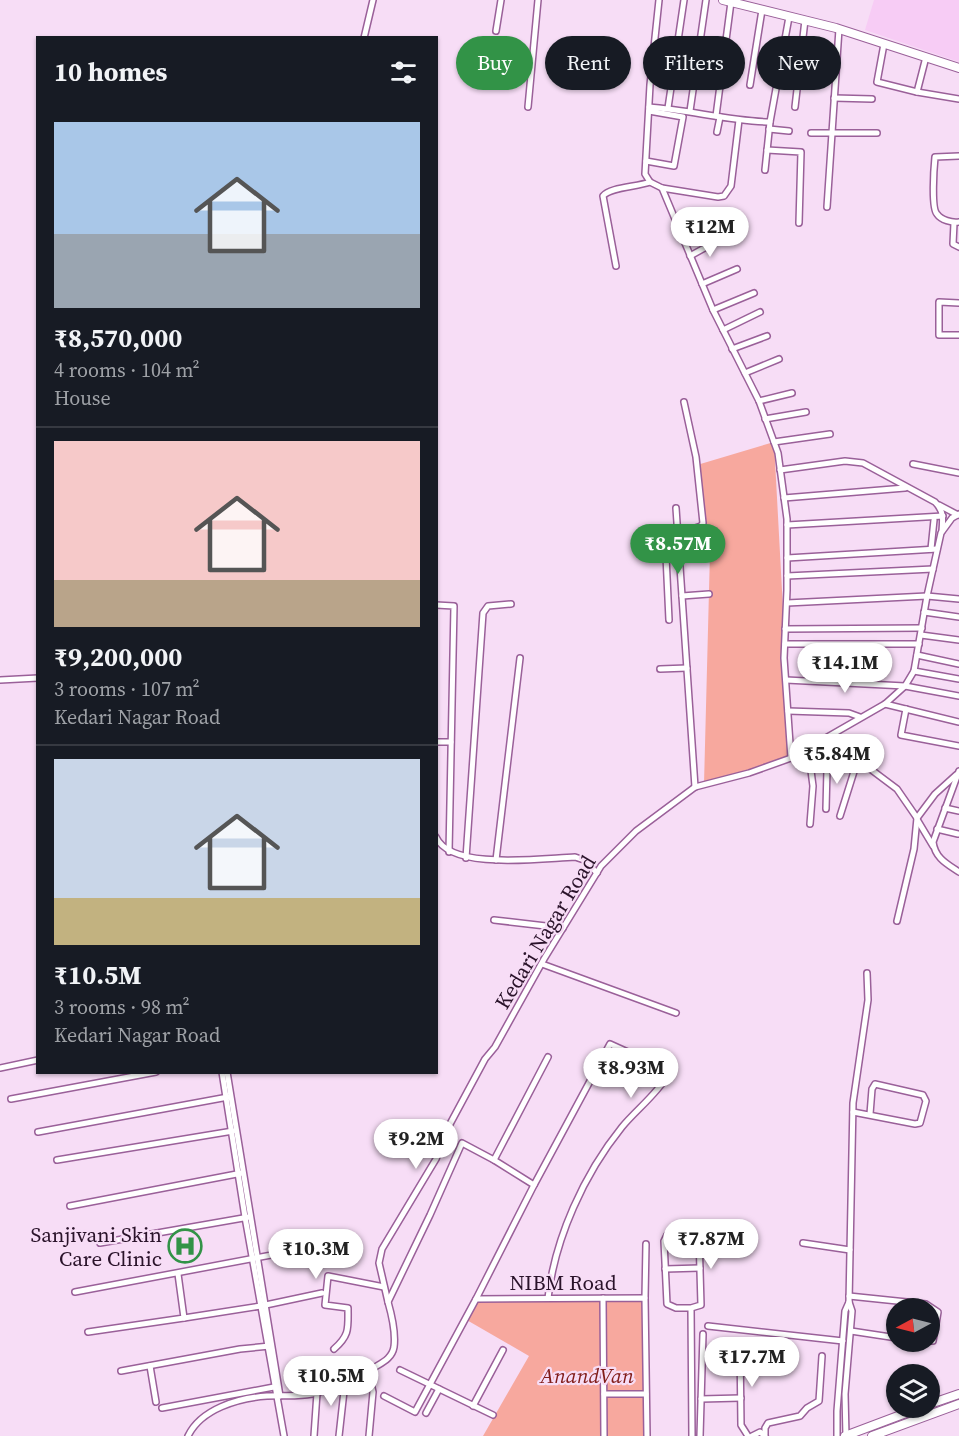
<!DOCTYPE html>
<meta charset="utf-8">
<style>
body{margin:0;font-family:"Source Serif 4",serif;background:#242831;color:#f1f3f6;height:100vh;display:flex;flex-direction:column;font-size:22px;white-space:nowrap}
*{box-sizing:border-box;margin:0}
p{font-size:20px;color:#9ea1a6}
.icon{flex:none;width:33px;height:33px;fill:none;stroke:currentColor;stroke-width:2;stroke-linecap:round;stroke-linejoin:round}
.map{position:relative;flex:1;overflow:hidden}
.panel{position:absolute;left:36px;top:36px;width:402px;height:1038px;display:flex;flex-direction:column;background:#171b24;border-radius:0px;box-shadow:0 2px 4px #0004}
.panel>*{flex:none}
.top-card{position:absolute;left:456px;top:36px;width:412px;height:54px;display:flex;gap:12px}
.needle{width:39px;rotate:263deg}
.fabs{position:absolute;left:886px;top:1298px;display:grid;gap:12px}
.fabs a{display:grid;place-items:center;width:54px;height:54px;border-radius:50%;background:#171b24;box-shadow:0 2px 4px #0004;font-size:30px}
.price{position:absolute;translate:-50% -51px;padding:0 14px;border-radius:21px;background:#fff;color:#222;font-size:20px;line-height:39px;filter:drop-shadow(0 2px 3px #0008)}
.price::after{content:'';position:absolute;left:50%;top:36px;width:18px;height:14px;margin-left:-9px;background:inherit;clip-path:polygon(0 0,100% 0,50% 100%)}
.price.active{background:#329347;color:#fff}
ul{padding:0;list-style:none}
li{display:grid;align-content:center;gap:12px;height:318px;padding:0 18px}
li+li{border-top:2px solid #363941}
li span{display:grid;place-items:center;height:186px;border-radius:0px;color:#555}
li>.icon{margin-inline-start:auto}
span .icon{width:108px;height:108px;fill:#fffc;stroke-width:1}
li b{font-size:26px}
h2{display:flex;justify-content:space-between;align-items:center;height:72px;padding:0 18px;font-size:26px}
.pill{padding:0 21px;border-radius:27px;background:#171b24;box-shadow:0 2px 4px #0004;font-size:21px;line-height:54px}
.pill.active{background:#329347;color:#fff}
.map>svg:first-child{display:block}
.built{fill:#f7ccf5}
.green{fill:#f7a89e}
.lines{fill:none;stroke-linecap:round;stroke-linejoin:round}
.street-casing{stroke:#9a6099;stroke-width:8}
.secondary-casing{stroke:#9a6099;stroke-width:10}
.street{stroke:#fff;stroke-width:5}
.secondary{stroke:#fff;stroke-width:8}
.labels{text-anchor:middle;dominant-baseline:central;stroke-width:4.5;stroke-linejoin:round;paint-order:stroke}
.street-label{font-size:21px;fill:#2a132a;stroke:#f7ddf6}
.poi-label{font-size:21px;fill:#2a132a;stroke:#f7ddf6;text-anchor:end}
.park-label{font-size:21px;font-style:italic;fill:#811c19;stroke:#f7ddf6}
</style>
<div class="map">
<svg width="959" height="1436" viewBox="0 0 959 1436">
<rect width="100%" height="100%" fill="#f7ddf6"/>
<path class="built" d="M 874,0 L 959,0 L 959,62 L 865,30 Z"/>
<g class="green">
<path d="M 774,442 L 791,758 L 704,784 L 710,552 L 697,465 Z"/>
<path d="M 476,1299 L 649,1301 L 649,1436 L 483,1436 L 529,1356 L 465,1319 Z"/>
</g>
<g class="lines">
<g class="street-casing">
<g id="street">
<path d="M 659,0 L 650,85 L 645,174 L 650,182 L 662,188 L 713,310 L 759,401 L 778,453 L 787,519 L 787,590 L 784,658 L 791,758"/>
<path d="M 496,31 L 501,0"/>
<path d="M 364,38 L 373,0"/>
<path d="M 884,44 L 877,82 L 917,92 L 959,99"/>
<path d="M 750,85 L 762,10"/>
<path d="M 917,92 L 926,57"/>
<path d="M 834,98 L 872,99"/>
<path d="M 528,107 L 538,0"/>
<path d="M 649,107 C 690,110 729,121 770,122"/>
<path d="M 795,107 L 805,20"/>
<path d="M 668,108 L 684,0"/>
<path d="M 690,111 L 706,0"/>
<path d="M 716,116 L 731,2"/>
<path d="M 769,129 L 789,131"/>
<path d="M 717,132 L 720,117"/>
<path d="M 811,133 L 877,133"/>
<path d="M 767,150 L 801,152 L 799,223"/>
<path d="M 959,156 L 935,157 C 934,167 931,208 937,214 C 941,220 952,223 959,222"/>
<path d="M 646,161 L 674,166 L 683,117 L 649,111"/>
<path d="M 765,170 L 770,122 L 789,17"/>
<path d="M 662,188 L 718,197 L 724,196 L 731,186 L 739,120"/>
<path d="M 827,207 L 839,29"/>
<path d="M 954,223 L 953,244 L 959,247"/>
<path d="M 690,256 L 719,240"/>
<path d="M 616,266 L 603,196 C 610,187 637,187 650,182"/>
<path d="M 702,284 L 737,269"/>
<path d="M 959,303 L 939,302 L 939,335 L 959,335"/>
<path d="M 713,310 L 754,293"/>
<path d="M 723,330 L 760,312"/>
<path d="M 732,349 L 767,336"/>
<path d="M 745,373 L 779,359"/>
<path d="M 759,401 L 792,393"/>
<path d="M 765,419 L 806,412"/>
<path d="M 774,442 L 830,434"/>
<path d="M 913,464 L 959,473"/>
<path d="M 780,470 L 845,461 L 863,463 L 935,502 C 944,511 943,519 942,531"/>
<path d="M 784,498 L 905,488"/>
<path d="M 939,505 L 958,515"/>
<path d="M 676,508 L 695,787"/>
<path d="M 787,525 L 943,516"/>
<path d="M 662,532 L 666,556 L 669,620"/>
<path d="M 931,549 L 934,520"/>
<path d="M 666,556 L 679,554 L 683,548 L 694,545 L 695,528 L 701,526 L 703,523 L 696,457 L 684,402"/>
<path d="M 787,558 L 937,549"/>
<path d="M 787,576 L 933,569"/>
<path d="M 682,596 L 709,594"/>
<path d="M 787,603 L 927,596 L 959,599"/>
<path d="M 436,605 L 454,606 L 449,852"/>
<path d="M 924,612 L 959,617"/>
<path d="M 785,629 L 922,628"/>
<path d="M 921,635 L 959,640"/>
<path d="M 785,644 L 919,644"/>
<path d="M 917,655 L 959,664"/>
<path d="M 660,669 L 687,668"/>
<path d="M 914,671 L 959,679"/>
<path d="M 0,680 L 38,678"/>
<path d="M 786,680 L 905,686 L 959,696"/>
<path d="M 885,704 L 959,722"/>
<path d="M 906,709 L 901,735 L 959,746"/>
<path d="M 788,711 L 849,713 L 860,717"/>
<path d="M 820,740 L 865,765 L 897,789 L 917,818 L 914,849 L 897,921"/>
<path d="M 436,742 L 451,742"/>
<path d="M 808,748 L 813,786 L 810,824"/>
<path d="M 959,771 L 933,842 C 935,858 947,864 959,872"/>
<path d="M 945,808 L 959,811"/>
<path d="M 826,809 L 827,769 L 835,749"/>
<path d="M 840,816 L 857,762"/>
<path d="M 917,818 L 935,794 L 956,775"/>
<path d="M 918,821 L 933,846"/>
<path d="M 937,829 L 958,834"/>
<path d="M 436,837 C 451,871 543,858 575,857 L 584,860 L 597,873"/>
<path d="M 466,858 L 483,613 L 488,606 L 511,604"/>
<path d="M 496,860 L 520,658"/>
<path d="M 494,920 L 563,928"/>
<path d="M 542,964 L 676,1013"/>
<path d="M 0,1068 L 38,1060"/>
<path d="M 222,1072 L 245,1217 L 284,1436"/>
<path d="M 227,1072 L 280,1396"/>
<path d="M 11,1099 L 156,1072"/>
<path d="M 853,1112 L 915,1124 L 920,1123 L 926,1101 L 923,1095 L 875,1084 L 872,1089 L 870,1114"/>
<path d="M 38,1132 L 228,1097"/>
<path d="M 57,1160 L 233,1131"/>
<path d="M 494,1160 L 548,1057"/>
<path d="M 70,1206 L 242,1173"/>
<path d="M 100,1243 L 249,1217"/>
<path d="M 803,1243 L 850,1250"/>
<path d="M 665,1269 L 700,1268"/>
<path d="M 75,1292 L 298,1250"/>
<path d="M 849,1296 L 926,1304 L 938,1312 L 933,1341 L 930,1341"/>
<path d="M 603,1298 L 604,1436"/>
<path d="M 645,1298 L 646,1244"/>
<path d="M 476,1299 L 534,1185 L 610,1044 L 663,1068 L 667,1076 C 658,1093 635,1111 622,1127 C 584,1174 555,1238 548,1298"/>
<path d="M 388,1302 L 379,1263 L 382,1249 L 436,1159 L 450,1124 L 485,1059 L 495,1047 L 544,959 L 601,866 L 636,831 L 695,787 L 749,773 L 791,758 L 885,704 L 905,686 L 914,671 L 927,596 L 941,533 L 952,518 L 959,514"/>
<path d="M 691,1308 L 701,1305 L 699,1236 L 694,1234 L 667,1235 L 664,1241 L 667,1304 L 676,1308 L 691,1308 L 692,1436"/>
<path d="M 184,1318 L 261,1306 L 322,1293"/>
<path d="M 708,1326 L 843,1341"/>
<path d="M 851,1331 L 897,1338"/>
<path d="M 88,1332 L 184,1318 L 178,1274"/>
<path d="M 915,1341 L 918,1341"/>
<path d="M 740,1345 L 741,1425 L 748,1436"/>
<path d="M 334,1349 C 350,1335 348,1328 348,1308 L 325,1305 L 328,1276 L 384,1287"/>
<path d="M 150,1366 L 156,1402"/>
<path d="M 400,1370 L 493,1415"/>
<path d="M 121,1371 L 240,1349 L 270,1346"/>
<path d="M 368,1371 L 373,1392 L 369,1436"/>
<path d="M 604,1394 L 646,1394"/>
<path d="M 384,1396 L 415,1412 L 476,1299 L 645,1298 L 647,1436"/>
<path d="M 701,1399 L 741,1398"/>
<path d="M 473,1406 L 503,1350"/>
<path d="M 162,1408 L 274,1387"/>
<path d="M 426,1413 L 439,1389"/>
<path d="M 765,1434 L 765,1428 L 768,1423 L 800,1416 L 807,1408 L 819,1401 L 822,1356"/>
<path d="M 188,1436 C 201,1409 238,1398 267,1396 C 282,1395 297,1397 312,1394 C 333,1389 353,1379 372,1369 C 381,1363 392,1359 394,1347 C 396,1332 392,1316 388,1302 L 430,1215 L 462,1143 L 494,1160 L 534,1185"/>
<path d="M 314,1436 L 317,1393"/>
<path d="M 339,1436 L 345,1382"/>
<path d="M 700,1436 L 703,1334"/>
<path d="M 752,1436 L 760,1432 L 765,1436"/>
<path d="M 837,1436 L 837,1411 L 845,1311 L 849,1302"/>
<path d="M 846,1436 L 845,1394 L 852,1311 L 849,1302 L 853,1103 L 868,1000 L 867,973"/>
</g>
</g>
<g class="secondary-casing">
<g id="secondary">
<path d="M 723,0 L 836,28 L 959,68"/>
<path d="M 930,1404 L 959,1394"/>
<path d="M 845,1436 L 922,1407"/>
<path d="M 872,1436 L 959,1404"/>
</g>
</g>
<use href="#street" class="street"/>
<use href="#secondary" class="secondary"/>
</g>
<defs>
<g id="hospital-ring" transform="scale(1.725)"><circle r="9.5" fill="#f7ddf6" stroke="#329347" stroke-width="1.5"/><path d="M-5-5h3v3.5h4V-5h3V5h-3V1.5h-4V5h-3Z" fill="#329347"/></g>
</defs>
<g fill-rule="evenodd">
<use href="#hospital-ring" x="185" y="1246"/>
</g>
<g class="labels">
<g class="street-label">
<text transform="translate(545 932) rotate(-59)">Kedari Nagar Road</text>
<text x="563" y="1282">NIBM Road</text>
</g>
<g class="poi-label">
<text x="162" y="1234">Sanjivani Skin<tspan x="162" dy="24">Care Clinic</tspan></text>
</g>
<g class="park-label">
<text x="587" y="1375">AnandVan</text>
</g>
</g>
</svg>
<div class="fabs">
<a><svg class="needle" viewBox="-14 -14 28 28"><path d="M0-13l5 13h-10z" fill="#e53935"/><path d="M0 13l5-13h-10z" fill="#9ea1a6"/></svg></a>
<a><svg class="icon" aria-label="layers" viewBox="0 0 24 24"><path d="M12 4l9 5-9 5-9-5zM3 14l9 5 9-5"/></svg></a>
</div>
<b class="price" style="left:710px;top:258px">₹12M</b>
<b class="price active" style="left:678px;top:575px">₹8.57M</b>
<b class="price" style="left:845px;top:694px">₹14.1M</b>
<b class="price" style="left:837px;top:785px">₹5.84M</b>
<b class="price" style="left:631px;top:1099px">₹8.93M</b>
<b class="price" style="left:416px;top:1170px">₹9.2M</b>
<b class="price" style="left:711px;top:1270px">₹7.87M</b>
<b class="price" style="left:316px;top:1280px">₹10.3M</b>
<b class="price" style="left:752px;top:1388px">₹17.7M</b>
<b class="price" style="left:331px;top:1407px">₹10.5M</b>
<div class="top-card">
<a class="pill active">Buy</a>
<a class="pill">Rent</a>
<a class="pill">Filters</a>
<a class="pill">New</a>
</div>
<section class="panel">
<h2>10 homes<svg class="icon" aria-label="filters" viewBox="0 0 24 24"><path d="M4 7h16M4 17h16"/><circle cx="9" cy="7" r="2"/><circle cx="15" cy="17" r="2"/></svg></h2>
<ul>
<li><span style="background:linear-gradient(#a9c7e8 60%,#9aa5b1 0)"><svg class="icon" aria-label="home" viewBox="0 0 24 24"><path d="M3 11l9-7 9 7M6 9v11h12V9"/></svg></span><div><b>₹8,570,000</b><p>4 rooms · 104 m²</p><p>House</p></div></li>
<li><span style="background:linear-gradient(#f6c9c9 75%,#b9a48a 0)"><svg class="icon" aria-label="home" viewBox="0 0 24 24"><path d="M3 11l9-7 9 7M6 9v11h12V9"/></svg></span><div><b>₹9,200,000</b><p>3 rooms · 107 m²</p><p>Kedari Nagar Road</p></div></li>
<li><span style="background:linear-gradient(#c9d6e8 75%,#c2b280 0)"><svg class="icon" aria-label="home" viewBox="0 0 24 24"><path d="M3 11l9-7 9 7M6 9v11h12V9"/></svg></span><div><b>₹10.5M</b><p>3 rooms · 98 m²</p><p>Kedari Nagar Road</p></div></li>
</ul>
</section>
</div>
